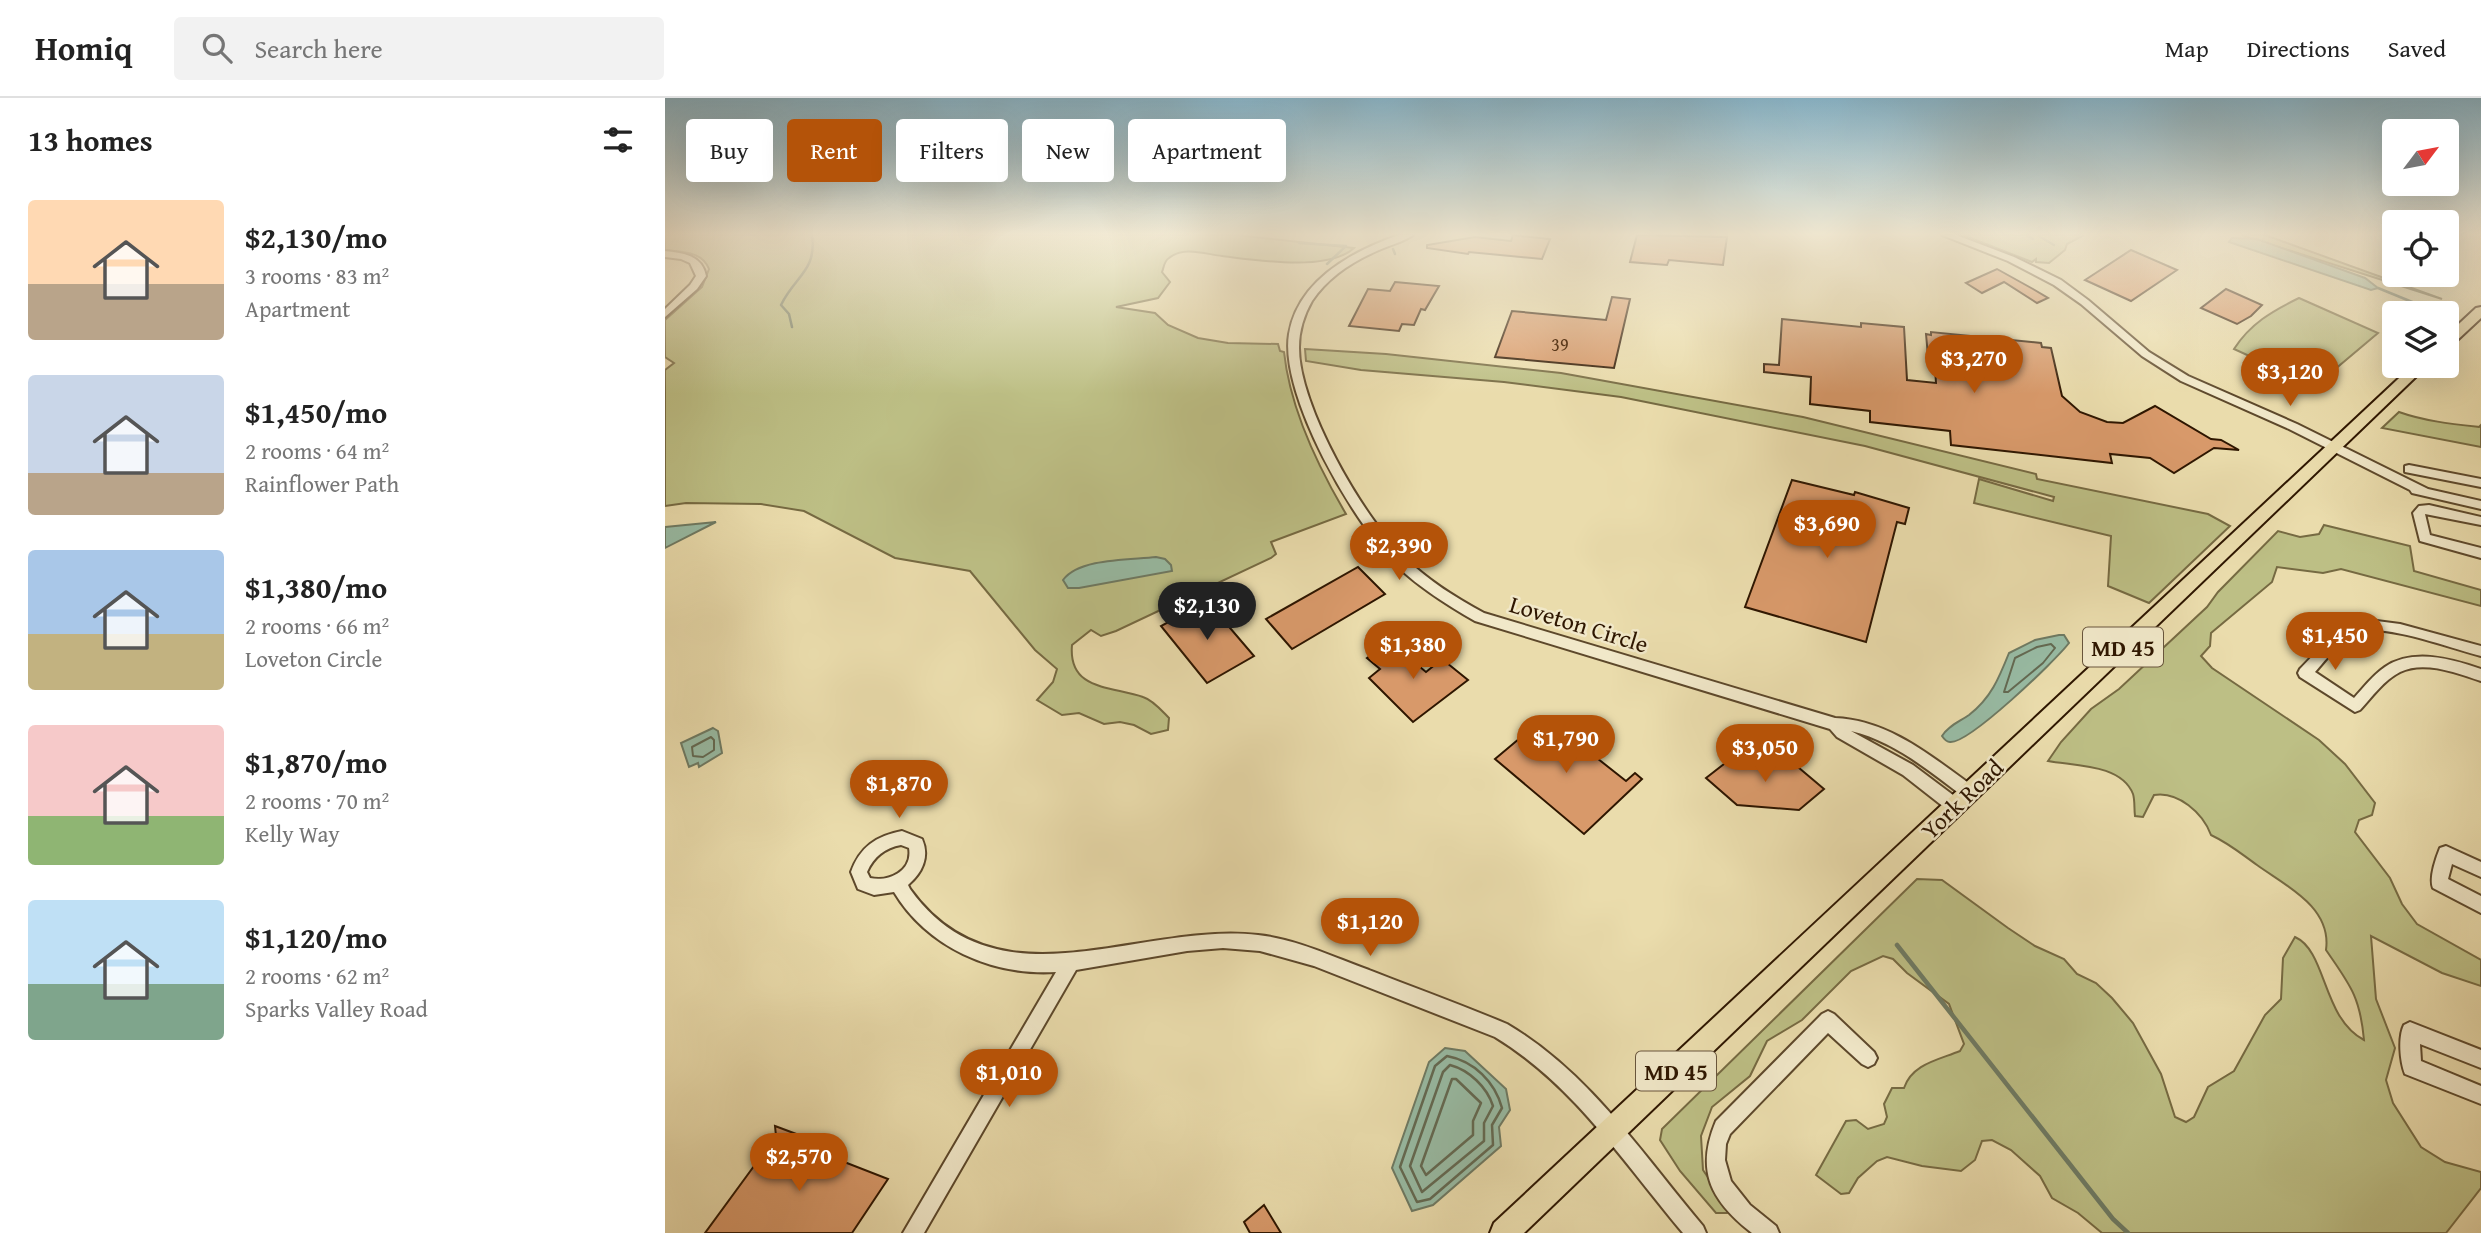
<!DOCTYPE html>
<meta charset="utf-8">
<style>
body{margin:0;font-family:"Gentium Book Plus",serif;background:#f2f2f2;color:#222;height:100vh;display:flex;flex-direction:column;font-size:26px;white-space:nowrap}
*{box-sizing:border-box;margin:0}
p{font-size:23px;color:#767676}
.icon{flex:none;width:38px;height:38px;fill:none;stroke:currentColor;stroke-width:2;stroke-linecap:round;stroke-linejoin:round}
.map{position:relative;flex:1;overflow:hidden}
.drawer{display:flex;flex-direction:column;background:#fff;width:665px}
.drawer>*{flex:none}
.top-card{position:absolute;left:21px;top:21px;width:665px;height:63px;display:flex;gap:14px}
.needle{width:46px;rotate:58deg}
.tools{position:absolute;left:1717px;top:21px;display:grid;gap:14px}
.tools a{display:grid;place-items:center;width:77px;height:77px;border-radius:7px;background:#fff;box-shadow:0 7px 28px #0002;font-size:35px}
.price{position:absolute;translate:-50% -60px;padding:0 16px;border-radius:24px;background:#b45309;color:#fff;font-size:23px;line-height:46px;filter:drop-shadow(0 2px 4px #0008)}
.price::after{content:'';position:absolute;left:50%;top:42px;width:21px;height:16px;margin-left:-10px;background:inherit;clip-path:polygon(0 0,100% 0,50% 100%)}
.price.active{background:#222;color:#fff}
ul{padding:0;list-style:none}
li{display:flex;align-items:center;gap:21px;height:175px;padding:0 28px}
li span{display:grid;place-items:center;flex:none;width:196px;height:140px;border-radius:7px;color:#555}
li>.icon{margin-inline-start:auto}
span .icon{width:84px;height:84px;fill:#fffc;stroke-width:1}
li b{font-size:30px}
h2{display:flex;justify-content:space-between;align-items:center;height:84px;padding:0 28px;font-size:30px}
.tag{padding:0 24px;border-radius:7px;background:#fff;box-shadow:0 7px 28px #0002;font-size:24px;line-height:63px}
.tag.active{background:#b45309;color:#fff}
header{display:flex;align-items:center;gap:42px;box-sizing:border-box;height:98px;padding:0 35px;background:#fff;border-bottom:2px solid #e0e0e0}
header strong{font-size:33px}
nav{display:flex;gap:38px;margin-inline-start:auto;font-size:24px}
.search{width:490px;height:63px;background:#f2f2f2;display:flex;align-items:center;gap:18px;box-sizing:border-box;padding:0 24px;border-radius:7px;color:#767676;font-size:26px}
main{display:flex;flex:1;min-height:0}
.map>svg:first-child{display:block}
.green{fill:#bdbf85;stroke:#766a42;stroke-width:2}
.water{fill:#98bca5;stroke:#6e7a63;stroke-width:2}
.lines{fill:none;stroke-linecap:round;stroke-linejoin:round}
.shore-far1{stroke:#636952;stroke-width:2}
.shore{stroke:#636952;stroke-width:2.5}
.stream-far1{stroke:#6e7a63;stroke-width:2.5}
.stream{stroke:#6e7a63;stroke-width:4.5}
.building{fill:#d8996a;stroke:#2e1600;stroke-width:2}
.minor-casing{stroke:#5d482b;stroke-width:4}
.major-casing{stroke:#2e1600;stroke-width:4}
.minor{fill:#f1e8c9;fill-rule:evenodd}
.major{fill:#eadcac;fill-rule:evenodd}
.labels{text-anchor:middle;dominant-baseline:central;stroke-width:5;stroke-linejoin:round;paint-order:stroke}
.far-number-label{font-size:18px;fill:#58371a}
.shield{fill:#f1e8c9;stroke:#68553c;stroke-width:2}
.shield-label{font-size:23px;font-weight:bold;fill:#2e1600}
.street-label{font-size:24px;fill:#2e1600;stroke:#f1e8c9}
</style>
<header>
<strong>Homiq</strong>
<div class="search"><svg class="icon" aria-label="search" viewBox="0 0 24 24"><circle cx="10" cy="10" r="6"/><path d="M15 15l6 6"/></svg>Search here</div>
<nav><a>Map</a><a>Directions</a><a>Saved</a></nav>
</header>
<main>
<section class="drawer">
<h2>13 homes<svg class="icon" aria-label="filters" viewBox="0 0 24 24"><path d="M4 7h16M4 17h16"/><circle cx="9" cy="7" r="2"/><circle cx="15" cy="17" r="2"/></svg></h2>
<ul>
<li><span style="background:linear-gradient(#ffd9b3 60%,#b9a48a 0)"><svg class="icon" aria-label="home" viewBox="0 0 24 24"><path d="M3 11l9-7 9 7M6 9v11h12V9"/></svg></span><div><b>$2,130/mo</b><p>3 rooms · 83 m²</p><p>Apartment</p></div></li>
<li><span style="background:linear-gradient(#c9d6e8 70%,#b9a48a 0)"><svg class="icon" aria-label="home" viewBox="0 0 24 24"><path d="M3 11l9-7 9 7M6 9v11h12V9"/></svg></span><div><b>$1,450/mo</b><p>2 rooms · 64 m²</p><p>Rainflower Path</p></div></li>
<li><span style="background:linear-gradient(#a9c7e8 60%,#c2b280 0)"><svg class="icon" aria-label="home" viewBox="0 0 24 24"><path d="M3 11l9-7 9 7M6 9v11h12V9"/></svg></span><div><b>$1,380/mo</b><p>2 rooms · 66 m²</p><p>Loveton Circle</p></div></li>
<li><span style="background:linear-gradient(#f6c9c9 65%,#8fb573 0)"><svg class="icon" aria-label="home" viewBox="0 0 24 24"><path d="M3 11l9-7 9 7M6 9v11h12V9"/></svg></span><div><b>$1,870/mo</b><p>2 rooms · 70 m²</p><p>Kelly Way</p></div></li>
<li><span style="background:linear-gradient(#bfe0f5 60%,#7fa58c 0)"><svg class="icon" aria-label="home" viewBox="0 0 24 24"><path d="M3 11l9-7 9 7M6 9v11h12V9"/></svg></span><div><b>$1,120/mo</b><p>2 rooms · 62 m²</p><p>Sparks Valley Road</p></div></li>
</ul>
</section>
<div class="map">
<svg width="1816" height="1135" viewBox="0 0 1816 1135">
<rect width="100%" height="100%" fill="#eadcac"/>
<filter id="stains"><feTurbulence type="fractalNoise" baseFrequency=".00286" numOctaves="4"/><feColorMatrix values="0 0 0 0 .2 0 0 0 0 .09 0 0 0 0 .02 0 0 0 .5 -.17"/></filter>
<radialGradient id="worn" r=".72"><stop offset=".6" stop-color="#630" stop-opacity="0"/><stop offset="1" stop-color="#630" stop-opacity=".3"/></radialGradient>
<g class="green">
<path d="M 0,137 L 572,137 L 689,150 C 663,174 590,162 557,158 C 540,156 518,148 504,160 C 499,163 499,169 497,174 L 505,184 L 493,200 L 451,209 L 490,215 L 503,227 L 533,240 L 563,245 L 613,246 L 615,253 L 619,254 C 625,311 652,367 681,416 L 606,444 L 611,456 L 606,460 L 451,533 L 436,538 L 426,532 L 407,547 C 403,593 447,588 478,599 C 488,602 497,613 504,620 L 503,632 L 486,636 L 469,627 L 455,624 L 439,626 L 414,615 L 397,617 L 372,602 L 388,584 L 392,571 L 370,552 L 305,473 L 230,460 L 139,413 L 96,406 L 21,405 L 0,408 L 0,272 L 9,265 L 0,259 L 0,222 L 37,189 L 44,171 C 37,153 17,154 0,152 Z"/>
<path d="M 1298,137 L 1419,137 L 1402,146 L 1400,152 L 1384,165 L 1371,164 L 1371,161 L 1367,164 Z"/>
<path d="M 1576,137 L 1600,137 L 1777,201 Z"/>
<path d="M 1634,200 L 1713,235 L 1650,288 L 1569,251 C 1585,226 1607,213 1634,200 Z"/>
<path d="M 640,251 L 721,256 L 896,275 L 1138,319 L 1371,376 L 1372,381 L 1543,416 L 1565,428 L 1484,505 L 1443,488 L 1446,438 L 1309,405 L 1314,381 L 1388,403 L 1389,399 L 1200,348 L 956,299 L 839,284 L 696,272 L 641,263 Z"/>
<path d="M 1734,314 C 1759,323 1787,326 1814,329 L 1816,327 L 1816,349 L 1717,330 Z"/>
<path d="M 1659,427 L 1745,448 L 1749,473 L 1816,492 L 1816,508 L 1676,471 L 1658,475 L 1612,469 L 1607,484 L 1546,535 L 1545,548 L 1536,558 L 1547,570 L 1654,642 L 1680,666 L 1710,705 L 1707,717 L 1694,722 L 1690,734 L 1725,780 L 1737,806 L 1752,826 L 1816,862 L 1816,888 L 1777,875 L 1706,838 L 1711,901 L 1730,950 L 1721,982 L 1728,1005 L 1756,1049 L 1780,1064 L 1816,1074 L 1816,1090 L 1781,1135 L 1437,1135 L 1413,1115 L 1387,1100 L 1375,1078 L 1346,1052 L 1327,1042 L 1317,1043 L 1310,1062 L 1296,1073 L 1257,1068 L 1222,1059 L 1212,1063 L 1193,1080 L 1184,1095 L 1176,1096 L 1151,1077 L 1181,1023 L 1191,1022 L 1203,1031 L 1219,1026 L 1222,1019 L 1219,1006 L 1227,990 L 1239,990 C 1247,966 1273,962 1295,953 L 1299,946 L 1284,906 L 1242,875 L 1228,861 L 1218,858 L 1186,873 L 1137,922 L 1102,943 L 1085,978 L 1047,1009 L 1036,1038 L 1038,1072 L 1064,1111 L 1062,1115 L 1051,1115 L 1015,1073 L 995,1042 L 997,1031 L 1252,781 L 1277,782 L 1343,830 L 1370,848 L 1399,861 L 1412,876 L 1431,885 L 1447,900 L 1468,925 L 1496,976 L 1510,1019 L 1521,1024 L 1529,1019 L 1543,989 L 1569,973 L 1600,917 L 1616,901 L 1618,860 L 1630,839 C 1662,853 1657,920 1699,942 C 1695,898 1685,887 1661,852 C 1667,809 1621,788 1592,767 C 1575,755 1565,746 1546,737 C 1538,715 1513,693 1489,697 L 1478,719 L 1470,718 C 1469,711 1470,702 1468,696 C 1456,666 1410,668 1383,663 L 1396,644 L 1426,611 L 1454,591 L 1542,509 L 1553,494 L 1613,433 L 1635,439 L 1654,436 Z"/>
</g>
<g class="water">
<path d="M 1567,140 L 1592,141 L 1700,180 L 1713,190 L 1706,192 L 1564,144 Z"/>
<path d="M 51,424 L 0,450 L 0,429 Z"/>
<path d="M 491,459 L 500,461 L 506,467 L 507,473 L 414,490 L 403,490 L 398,482 C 414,460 465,462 491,459 Z"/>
<path d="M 1394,537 L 1399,537 L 1404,545 C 1391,562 1304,646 1285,644 C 1281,644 1279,641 1277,638 C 1283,628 1294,624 1304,617 C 1326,600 1334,580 1344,555 L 1370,542 Z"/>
<path d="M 48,630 L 53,633 L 57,655 L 34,669 L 33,665 L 24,669 L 16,645 Z"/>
<path d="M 780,950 L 800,953 L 841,991 L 845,1012 L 834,1029 L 836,1048 L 768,1107 L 747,1113 L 727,1070 L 764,964 Z"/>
</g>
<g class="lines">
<g class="shore-far1">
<path d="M 1386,546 L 1390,550 L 1378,565 L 1343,594 L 1339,594 L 1350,560 L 1372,549 Z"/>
<path d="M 46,639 L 49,642 L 49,652 L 38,659 L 28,658 L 27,649 Z"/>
</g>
<g class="shore">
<path d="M 782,958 C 809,963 830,984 837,1010 L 827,1027 L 828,1047 L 765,1101 L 752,1104 L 735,1069 L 770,968 Z"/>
<path d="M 785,967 C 804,972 822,989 828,1008 L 819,1025 L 819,1043 L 757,1094 L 745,1068 L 778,974 Z"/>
<path d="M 787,981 L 791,981 L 816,1005 L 808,1023 L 808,1037 L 761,1077 L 756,1068 Z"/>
</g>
<g class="stream-far1">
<path d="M 1361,137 L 1368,141"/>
<path d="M 1372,137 L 1389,147"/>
<path d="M 634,145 L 681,148 L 662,166"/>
<path d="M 728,151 L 730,156"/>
<path d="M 1713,190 L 1757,208 L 1765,215"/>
<path d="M 127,229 L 124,216 L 116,207 C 130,178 152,173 147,137"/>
<path d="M 1721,265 L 1729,256"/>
</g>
<path class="stream" d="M 1232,847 L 1448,1121 L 1463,1135"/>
</g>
<g class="building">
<path d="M 848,137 L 885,141 L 877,161 L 804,154 L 803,156 L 762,150 L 762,147 L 810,139 L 846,143 Z"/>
<path d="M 972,137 L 1062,139 L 1058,167 L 1004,162 L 1002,167 L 965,164 Z"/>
<path d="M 1466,152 L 1512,172 L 1466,203 L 1420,182 Z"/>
<path d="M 1332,171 L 1368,191 L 1383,200 L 1372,205 L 1339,184 L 1317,195 L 1301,185 Z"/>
<path d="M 730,184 L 774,188 L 760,212 L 756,211 L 749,227 L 737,226 L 734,233 L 684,228 L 703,191 L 725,193 Z"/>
<path d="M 1561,191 L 1597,207 L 1586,218 L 1572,226 L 1536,210 Z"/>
<path d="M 947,199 L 965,201 L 949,270 L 830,259 L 847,213 L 941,222 Z"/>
<path d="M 1117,221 L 1196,229 L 1196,225 L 1239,229 L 1242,282 L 1271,285 L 1270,270 L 1264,269 L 1261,236 L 1266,237 L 1266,234 L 1376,245 L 1377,249 L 1386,250 L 1397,298 L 1415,314 L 1442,324 L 1458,325 L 1490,308 L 1546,341 L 1556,342 L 1574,352 L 1549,350 L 1509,375 L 1485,360 L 1445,356 L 1447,365 L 1286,347 L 1285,333 L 1205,324 L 1205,313 L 1145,306 L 1146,279 L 1099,274 L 1099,266 L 1114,267 Z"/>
<path d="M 1127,382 L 1189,397 L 1190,394 L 1244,410 L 1240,426 L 1232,424 L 1201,544 L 1080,509 Z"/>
<path d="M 693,469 L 720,496 L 627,551 L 601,521 Z"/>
<path d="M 542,503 L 589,558 L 542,585 L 496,528 Z"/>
<path d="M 725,544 L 761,574 L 777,561 L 803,582 L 748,624 L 704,580 L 715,571 L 702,560 Z"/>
<path d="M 880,619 L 961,683 L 970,675 L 977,681 L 919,736 L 830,661 Z"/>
<path d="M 1068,659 L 1127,664 L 1159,691 L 1134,712 L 1072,707 L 1041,680 Z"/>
<path d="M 110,1028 L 134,1037 L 128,1044 L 223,1081 L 187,1135 L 40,1135 L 111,1038 Z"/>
<path d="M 599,1107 L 616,1135 L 585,1135 L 579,1124 Z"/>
</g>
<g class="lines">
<g class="minor-casing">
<g id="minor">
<path d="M 734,137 L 748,137 C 738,144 725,147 714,152 C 688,163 663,179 647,203 C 639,217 634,233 634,249 C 633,307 699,421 741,461 C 764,483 791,500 819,515 L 1170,620 C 1224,622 1267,659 1309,689 L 1312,694 L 1309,699 L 1304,701 L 1299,699 C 1264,673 1229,643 1186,633 L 1248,667 L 1296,703 L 1298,708 L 1296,713 L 1290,715 L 1284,713 L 1238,677 L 1172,639 L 1165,631 L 810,523 C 782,507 755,490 732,468 C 689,426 614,297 624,236 C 633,182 688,153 734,137 Z"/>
<path d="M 1277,137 L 1291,137 L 1349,159 L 1396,182 L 1423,202 L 1484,254 L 1523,278 L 1632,326 L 1763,391 L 1816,403 L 1816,411 L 1747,395 L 1745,392 L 1624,331 L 1516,283 L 1477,258 L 1416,206 L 1389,187 L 1343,163 Z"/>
<path d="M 0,153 C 18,155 37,157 41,178 L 32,191 L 0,219 L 0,211 L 25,187 L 31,178 L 25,165 L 16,161 L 0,159 Z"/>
<path d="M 1744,367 L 1816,381 L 1816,389 L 1740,374 L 1740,368 Z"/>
<path d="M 1764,407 L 1816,419 L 1816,427 L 1760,416 L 1765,437 L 1816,450 L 1816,460 L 1755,443 L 1748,415 L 1754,408 Z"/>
<path d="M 1704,522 L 1735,526 L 1816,548 L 1816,558 C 1788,551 1720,525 1694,534 C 1676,540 1662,561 1650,574 L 1689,600 C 1699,589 1708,577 1720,569 C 1748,550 1787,561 1816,571 L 1816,583 C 1792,575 1759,562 1735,574 C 1719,582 1707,599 1695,612 L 1690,614 L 1635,579 L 1633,575 L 1635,571 C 1656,550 1673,527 1704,522 Z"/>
<path d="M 237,733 L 257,741 C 265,759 257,775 243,787 L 245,791 C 332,913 475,823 593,837 C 631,841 668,859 704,872 C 750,890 797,907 842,926 C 925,975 977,1056 1038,1128 L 1041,1135 L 1018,1135 C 959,1065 909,987 830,939 L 649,868 L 595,853 L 558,850 L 522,853 L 411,872 L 259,1135 L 238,1135 L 391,874 C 327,878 262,849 229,794 L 209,797 L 193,791 L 186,774 C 195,749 211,738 237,733 ZM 236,747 L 244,750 C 248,773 224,784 205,780 L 202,774 C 209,758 220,750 236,747 Z"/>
<path d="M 1781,748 L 1816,764 L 1816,779 L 1787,766 L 1783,781 L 1816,798 L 1816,815 L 1768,790 C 1764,780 1771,760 1775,750 Z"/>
<path d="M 1163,913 L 1169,916 L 1209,954 L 1212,960 L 1209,966 L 1203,969 L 1197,966 L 1163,935 L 1065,1036 L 1061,1046 L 1060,1062 L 1066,1083 L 1085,1107 L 1111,1128 L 1114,1135 L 1087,1135 C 1046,1103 1030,1073 1051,1023 L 1157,916 Z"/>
<path d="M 1745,924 L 1816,952 L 1816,970 L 1755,946 L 1756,963 L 1816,988 L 1816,1006 L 1740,976 C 1735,963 1733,939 1739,927 Z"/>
</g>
</g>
<g class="major-casing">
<g id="major">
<path d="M 1816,209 L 1816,220 L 1787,247 L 1782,248 L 1782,237 L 1811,210 Z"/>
<path d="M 1747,268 L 1762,268 L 859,1135 L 825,1135 L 829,1125 Z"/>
</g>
</g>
<use href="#minor" class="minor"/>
<use href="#major" class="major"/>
</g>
<linearGradient id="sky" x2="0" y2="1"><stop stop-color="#88b7cd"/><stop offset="0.46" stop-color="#f6efda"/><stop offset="1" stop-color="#f6efda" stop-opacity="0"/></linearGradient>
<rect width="1816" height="296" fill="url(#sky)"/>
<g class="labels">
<g class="far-number-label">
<text x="895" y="246">39</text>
</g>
<g class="shield">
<rect x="1418" y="529.5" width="80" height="39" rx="5"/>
<rect x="971" y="953.5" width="80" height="39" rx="5"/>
</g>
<g class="shield-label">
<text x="1458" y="549">MD 45</text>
<text x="1011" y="973">MD 45</text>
</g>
<g class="street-label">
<text transform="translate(914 526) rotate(17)">Loveton Circle</text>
<text transform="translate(1297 701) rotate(-44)">York Road</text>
</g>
</g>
<rect width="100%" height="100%" filter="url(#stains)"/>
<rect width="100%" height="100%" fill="url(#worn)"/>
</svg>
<div class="tools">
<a><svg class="needle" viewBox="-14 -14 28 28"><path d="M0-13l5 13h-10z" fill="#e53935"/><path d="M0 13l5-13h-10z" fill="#767676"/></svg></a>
<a><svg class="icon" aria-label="locate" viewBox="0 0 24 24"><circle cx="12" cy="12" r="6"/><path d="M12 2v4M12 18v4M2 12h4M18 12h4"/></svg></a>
<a><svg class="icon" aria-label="layers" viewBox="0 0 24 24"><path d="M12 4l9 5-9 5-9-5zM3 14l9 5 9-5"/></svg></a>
</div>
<b class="price" style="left:1309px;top:297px">$3,270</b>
<b class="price" style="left:1625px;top:310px">$3,120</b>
<b class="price" style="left:1162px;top:462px">$3,690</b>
<b class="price" style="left:734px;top:484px">$2,390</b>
<b class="price active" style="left:542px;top:544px">$2,130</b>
<b class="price" style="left:1670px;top:574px">$1,450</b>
<b class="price" style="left:748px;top:583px">$1,380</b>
<b class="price" style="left:901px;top:677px">$1,790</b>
<b class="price" style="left:1100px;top:686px">$3,050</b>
<b class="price" style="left:234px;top:722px">$1,870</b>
<b class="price" style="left:705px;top:860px">$1,120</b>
<b class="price" style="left:344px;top:1011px">$1,010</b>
<b class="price" style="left:134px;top:1095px">$2,570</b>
<div class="top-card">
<a class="tag">Buy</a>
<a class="tag active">Rent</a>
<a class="tag">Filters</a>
<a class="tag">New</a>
<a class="tag">Apartment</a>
</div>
</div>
</main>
